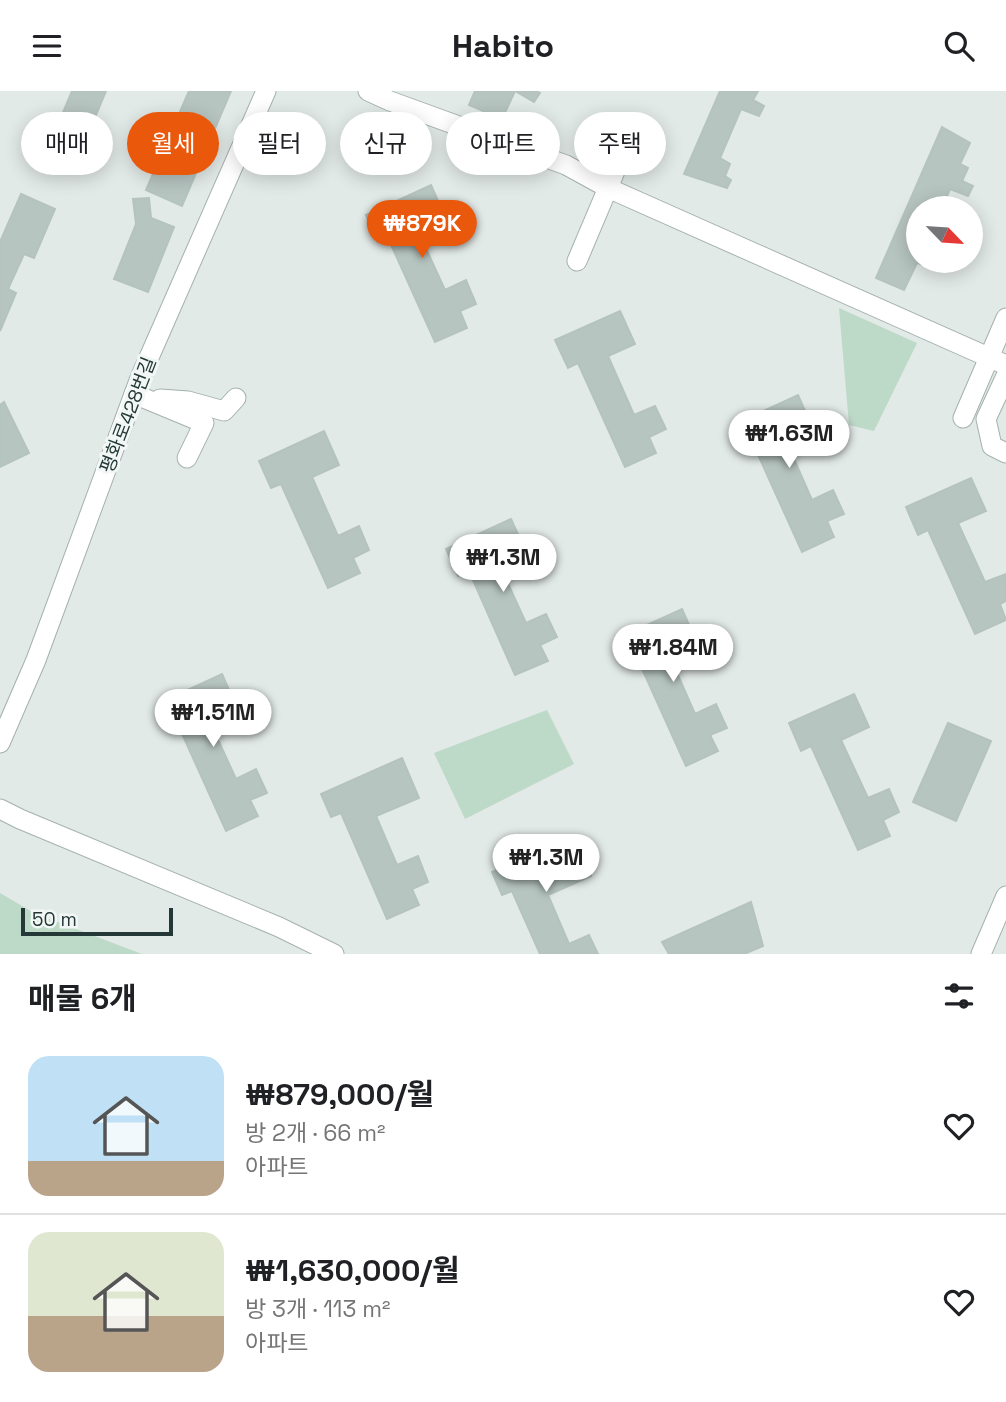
<!DOCTYPE html>
<html lang="ko">
<meta charset="utf-8">
<style>
body{margin:0;font-family:"Space Grotesk","Noto Sans KR",sans-serif;background:#f6f6f6;color:#202124;height:100vh;display:flex;flex-direction:column;font-size:26px;white-space:nowrap}
*{box-sizing:border-box;margin:0}
p{font-size:23px;color:#757577}
.icon{flex:none;width:38px;height:38px;fill:none;stroke:currentColor;stroke-width:2;stroke-linecap:round;stroke-linejoin:round}
.map{position:relative;height:863px;overflow:hidden}
.sheet{display:flex;flex-direction:column;background:#fff;flex:1}
.sheet>*{flex:none}
.guide{position:absolute;left:21px;top:21px;width:964px;height:63px;display:flex;gap:14px}
.needle{width:46px;rotate:115deg}
.buttons{position:absolute;left:906px;top:105px;display:grid;gap:14px}
.buttons a{display:grid;place-items:center;width:77px;height:77px;border-radius:50%;background:#fff;box-shadow:0 4px 18px #0003;font-size:35px}
.scale{position:absolute;left:21px;bottom:18px;width:152px;box-sizing:border-box;padding-left:7px;border:4px solid #243937;border-top:0;font-size:19px;line-height:24px;white-space:nowrap;color:#243937;-webkit-text-stroke:5px #f2f7f5;paint-order:stroke}
.price{position:absolute;translate:-50% -60px;padding:0 16px;border-radius:24px;background:#fff;color:#222;font-size:23px;line-height:46px;filter:drop-shadow(0 2px 4px #0008)}
.price::after{content:'';position:absolute;left:50%;top:42px;width:21px;height:16px;margin-left:-10px;background:inherit;clip-path:polygon(0 0,100% 0,50% 100%)}
.price.active{background:#ea580c;color:#fff}
ul{padding:0;list-style:none}
li{display:flex;align-items:center;gap:21px;height:175px;padding:0 28px}
li+li{border-top:2px solid #e0e0e0}
li span{display:grid;place-items:center;flex:none;width:196px;height:140px;border-radius:21px;color:#555}
li>.icon{margin-inline-start:auto}
span .icon{width:84px;height:84px;fill:#fffc;stroke-width:1}
li b{font-size:30px}
h2{display:flex;justify-content:space-between;align-items:center;height:84px;padding:0 28px;font-size:30px}
.pill{padding:0 24px;border-radius:32px;background:#fff;box-shadow:0 4px 18px #0003;font-size:24px;line-height:63px}
.pill.active{background:#ea580c;color:#fff}
header{display:flex;justify-content:space-between;align-items:center;height:91px;padding:0 28px;background:#fff;font-size:32px;font-weight:600}
.map>svg:first-child{display:block}
.green{fill:#bdd9c8}
.building{fill:#b7c5c1;stroke:#b5c3bf;stroke-width:2}
.lines{fill:none;stroke-linecap:round;stroke-linejoin:round}
.minor-casing{stroke:#a5b1af;stroke-width:21}
.minor{stroke:#fff;stroke-width:19}
.labels{text-anchor:middle;dominant-baseline:central;stroke-width:6;stroke-linejoin:round;paint-order:stroke}
.street-label{font-size:19px;fill:#243937;stroke:#f2f7f5}
</style>
<header><svg class="icon" aria-label="menu" viewBox="0 0 24 24"><path d="M4 6h16M4 12h16M4 18h16"/></svg>Habito<svg class="icon" aria-label="search" viewBox="0 0 24 24"><circle cx="10" cy="10" r="6"/><path d="M15 15l6 6"/></svg></header>
<div class="map">
<svg width="1006" height="863" viewBox="0 0 1006 863">
<rect width="100%" height="100%" fill="#e2eae8"/>
<g class="green">
<path d="M 839,217 L 917,252 L 874,340 L 849,334 Z"/>
<path d="M 547,619 L 574,673 L 465,728 L 434,662 Z"/>
<path d="M 0,802 L 34,822 L 142,863 L 0,863 Z"/>
</g>
<g class="building">
<path d="M 72,0 L 106,0 L 88,43 L 81,46 L 89,65 L 50,83 L 31,37 L 62,24 Z"/>
<path d="M 189,0 L 231,0 L 182,115 L 146,99 Z"/>
<path d="M 475,0 L 536,0 L 540,2 L 534,11 L 515,0 L 502,28 L 469,14 Z"/>
<path d="M 720,0 L 758,0 L 753,9 L 764,15 L 759,25 L 741,18 L 720,67 L 730,73 L 725,85 L 731,89 L 727,97 L 684,83 Z"/>
<path d="M 942,36 L 970,52 L 960,73 L 968,77 L 962,90 L 973,95 L 968,105 L 950,98 L 942,117 L 919,117 L 919,170 L 940,170 L 936,177 L 917,172 L 904,199 L 876,187 Z"/>
<path d="M 431,94 L 446,128 L 418,140 L 445,199 L 466,189 L 476,213 L 460,220 L 467,237 L 435,251 L 388,147 L 378,151 L 366,124 Z"/>
<path d="M 21,103 L 55,118 L 34,167 L 24,163 L 8,198 L 16,202 L 0,240 L 0,151 Z"/>
<path d="M 149,107 L 151,127 L 174,136 L 148,201 L 114,188 L 136,133 L 133,108 Z"/>
<path d="M 620,220 L 635,253 L 608,265 L 634,324 L 655,315 L 666,338 L 649,346 L 656,362 L 625,376 L 578,272 L 568,277 L 555,249 Z"/>
<path d="M 798,304 L 813,338 L 786,350 L 812,409 L 833,399 L 844,423 L 827,430 L 834,446 L 802,461 L 755,357 L 745,361 L 733,334 Z"/>
<path d="M 4,311 L 29,362 L 0,376 L 0,314 Z"/>
<path d="M 324,340 L 339,374 L 312,386 L 338,445 L 359,435 L 369,459 L 353,467 L 360,482 L 328,497 L 281,393 L 271,397 L 259,370 Z"/>
<path d="M 971,387 L 986,420 L 958,432 L 985,491 L 1006,483 L 1006,510 L 1000,513 L 1006,529 L 975,543 L 928,439 L 918,444 L 906,416 Z"/>
<path d="M 511,428 L 526,461 L 499,473 L 526,532 L 546,523 L 557,546 L 540,554 L 548,570 L 515,584 L 469,480 L 458,485 L 446,458 Z"/>
<path d="M 682,518 L 697,552 L 669,564 L 695,623 L 716,613 L 727,637 L 710,644 L 718,660 L 686,675 L 639,571 L 629,575 L 616,548 Z"/>
<path d="M 222,583 L 237,617 L 209,629 L 236,688 L 256,678 L 267,702 L 250,709 L 258,725 L 226,740 L 179,636 L 169,640 L 157,613 Z"/>
<path d="M 854,603 L 869,636 L 841,649 L 868,707 L 889,698 L 899,721 L 883,729 L 890,745 L 858,759 L 811,655 L 801,660 L 789,632 Z"/>
<path d="M 948,632 L 991,650 L 956,730 L 913,711 Z"/>
<path d="M 402,667 L 419,707 L 376,725 L 397,774 L 418,765 L 428,791 L 412,798 L 419,814 L 387,828 L 341,722 L 331,726 L 321,703 Z"/>
<path d="M 574,746 L 591,785 L 548,804 L 569,853 L 589,844 L 598,863 L 540,863 L 512,800 L 502,804 L 492,781 Z"/>
<path d="M 751,811 L 763,855 L 744,863 L 669,863 L 662,851 Z"/>
</g>
<g class="lines">
<g class="minor-casing">
<g id="minor">
<path d="M 368,0 L 390,10 L 566,74 L 608,97 L 1006,274"/>
<path d="M 577,170 L 635,33"/>
<path d="M 1006,285 L 986,328 L 992,355 L 1006,362"/>
<path d="M 134,303 L 204,332 L 187,367"/>
<path d="M 160,308 L 188,310 L 224,320 L 236,307"/>
<path d="M 963,327 L 1006,227"/>
<path d="M 0,652 L 36,569 L 140,287 L 266,0"/>
<path d="M 0,718 L 20,728 L 279,836 L 334,863"/>
<path d="M 981,863 L 1006,805"/>
</g>
</g>
<use href="#minor" class="minor"/>
</g>
<g class="labels">
<g class="street-label">
<text transform="translate(128 324) rotate(-69)">평화로428번길</text>
</g>
</g>
</svg>
<div class="buttons">
<a><svg class="needle" viewBox="-14 -14 28 28"><path d="M0-13l5 13h-10z" fill="#e53935"/><path d="M0 13l5-13h-10z" fill="#757577"/></svg></a>
</div>
<div class="scale">50 m</div>
<b class="price active" style="left:422px;top:169px">₩879K</b>
<b class="price" style="left:789px;top:379px">₩1.63M</b>
<b class="price" style="left:503px;top:503px">₩1.3M</b>
<b class="price" style="left:673px;top:593px">₩1.84M</b>
<b class="price" style="left:213px;top:658px">₩1.51M</b>
<b class="price" style="left:546px;top:803px">₩1.3M</b>
<div class="guide">
<a class="pill">매매</a>
<a class="pill active">월세</a>
<a class="pill">필터</a>
<a class="pill">신규</a>
<a class="pill">아파트</a>
<a class="pill">주택</a>
</div>
</div>
<section class="sheet">
<h2>매물 6개<svg class="icon" aria-label="filters" viewBox="0 0 24 24"><path d="M4 7h16M4 17h16"/><circle cx="9" cy="7" r="2"/><circle cx="15" cy="17" r="2"/></svg></h2>
<ul>
<li><span style="background:linear-gradient(#bfe0f5 75%,#b9a48a 0)"><svg class="icon" aria-label="home" viewBox="0 0 24 24"><path d="M3 11l9-7 9 7M6 9v11h12V9"/></svg></span><div><b>₩879,000/월</b><p>방 2개 · 66 m²</p><p>아파트</p></div><svg class="icon" aria-label="heart" viewBox="0 0 24 24"><path d="M12 20l-8-8c-3-5 5-10 8-4 3-6 11-1 8 4z"/></svg></li>
<li><span style="background:linear-gradient(#dfe7d0 60%,#b9a48a 0)"><svg class="icon" aria-label="home" viewBox="0 0 24 24"><path d="M3 11l9-7 9 7M6 9v11h12V9"/></svg></span><div><b>₩1,630,000/월</b><p>방 3개 · 113 m²</p><p>아파트</p></div><svg class="icon" aria-label="heart" viewBox="0 0 24 24"><path d="M12 20l-8-8c-3-5 5-10 8-4 3-6 11-1 8 4z"/></svg></li>
</ul>
</section>
